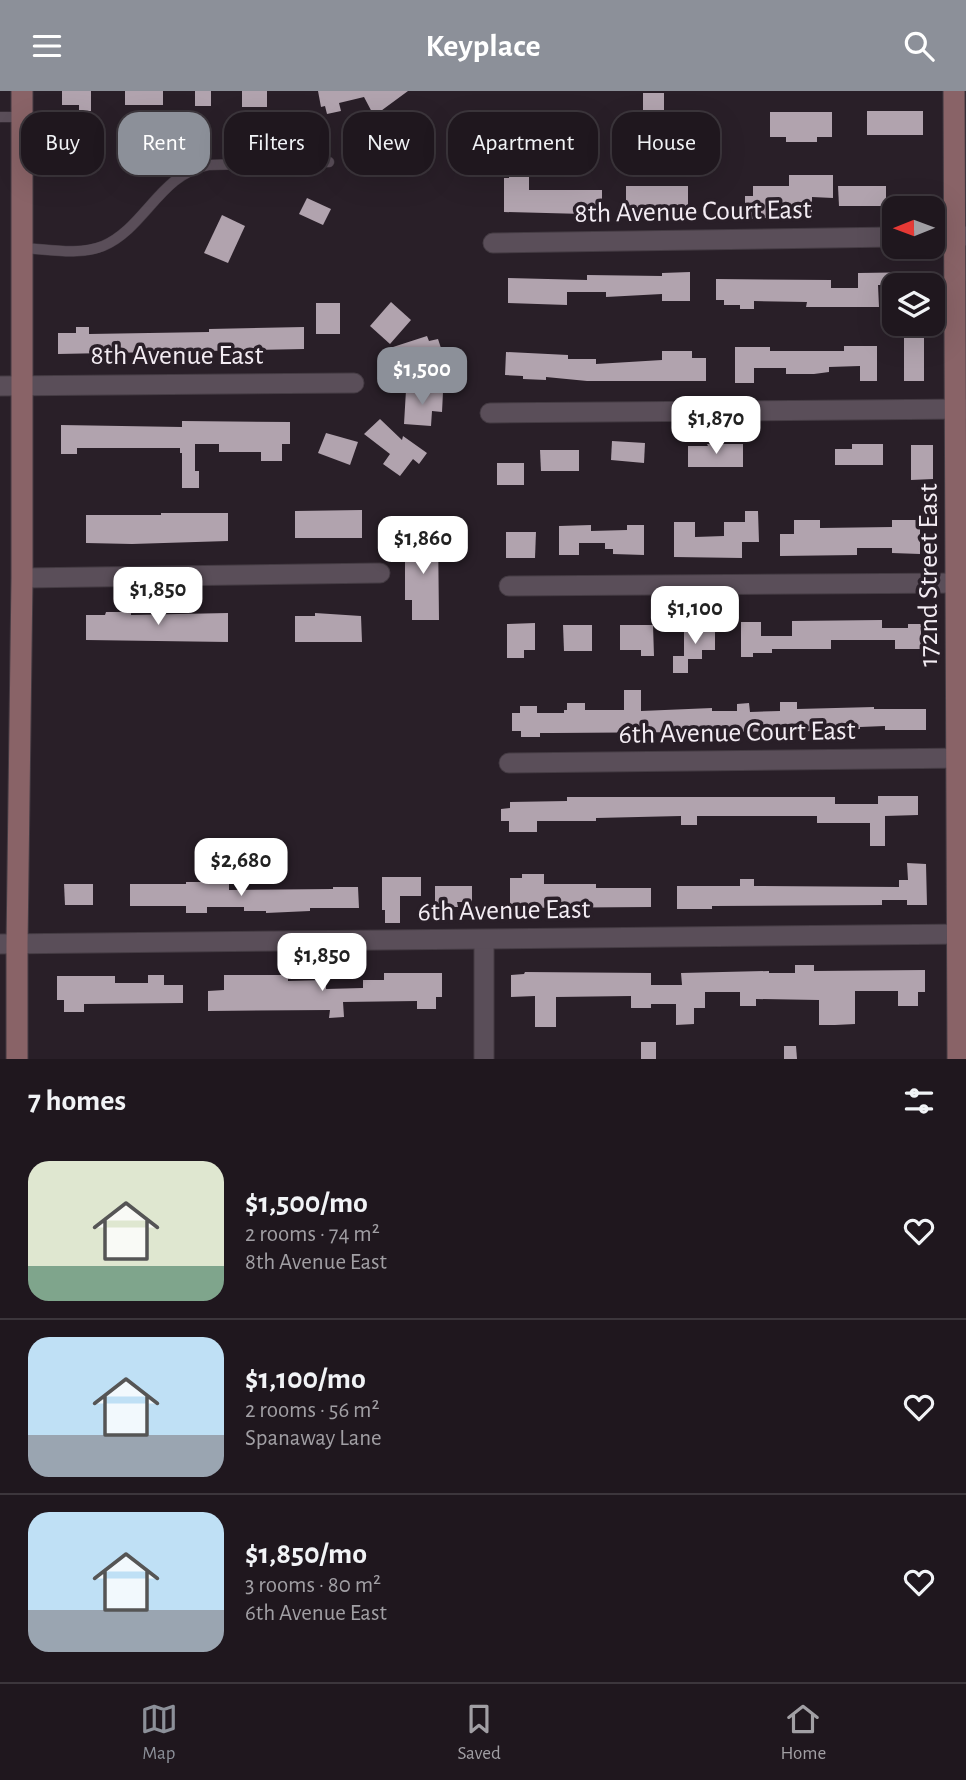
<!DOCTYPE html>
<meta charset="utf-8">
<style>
body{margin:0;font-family:"Alegreya Sans",sans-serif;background:#2c242b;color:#f1f3f6;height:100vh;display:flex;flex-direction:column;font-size:26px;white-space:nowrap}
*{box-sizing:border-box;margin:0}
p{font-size:23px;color:#a19fa4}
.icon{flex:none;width:38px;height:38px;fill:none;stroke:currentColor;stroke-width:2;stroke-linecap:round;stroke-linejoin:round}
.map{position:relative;height:968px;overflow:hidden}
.side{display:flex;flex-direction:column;background:#1f171e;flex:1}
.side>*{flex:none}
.hud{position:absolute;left:21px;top:21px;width:924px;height:63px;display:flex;gap:14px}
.needle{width:46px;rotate:269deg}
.tools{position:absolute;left:882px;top:105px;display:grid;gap:14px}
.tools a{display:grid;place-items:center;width:63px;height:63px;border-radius:14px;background:#1f171e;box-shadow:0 7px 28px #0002,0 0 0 2px #3c363c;font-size:35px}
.price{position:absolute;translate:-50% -60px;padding:0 16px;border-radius:14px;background:#fff;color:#222;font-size:23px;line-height:46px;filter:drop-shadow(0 2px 4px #0008)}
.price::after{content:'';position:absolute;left:50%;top:42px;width:21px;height:16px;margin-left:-10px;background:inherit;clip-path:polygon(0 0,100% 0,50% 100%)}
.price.current{background:#8c9099;color:#fff}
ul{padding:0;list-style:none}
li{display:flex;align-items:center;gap:21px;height:175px;padding:0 28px}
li+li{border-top:2px solid #3c363c}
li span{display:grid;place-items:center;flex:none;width:196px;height:140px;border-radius:21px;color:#555}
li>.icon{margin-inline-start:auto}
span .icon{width:84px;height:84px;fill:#fffc;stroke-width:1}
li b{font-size:30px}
h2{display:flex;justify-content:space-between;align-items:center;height:84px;padding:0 28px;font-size:30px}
.chip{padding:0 24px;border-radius:21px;background:#1f171e;box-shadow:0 7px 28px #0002,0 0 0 2px #3c363c;font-size:24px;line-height:63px}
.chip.current{background:#8c9099;color:#fff}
header{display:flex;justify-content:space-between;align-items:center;height:91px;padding:0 28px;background:#8c9099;color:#fff;font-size:32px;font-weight:700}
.dock{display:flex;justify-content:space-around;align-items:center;height:98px;border-top:2px solid #3c363c;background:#1f171e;font-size:19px;color:#a19fa4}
.dock a{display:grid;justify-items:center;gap:4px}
.dock .current{color:#8c9099}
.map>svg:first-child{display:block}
.building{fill:#b1a3ae}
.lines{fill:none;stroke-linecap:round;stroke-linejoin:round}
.lane-casing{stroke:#443b43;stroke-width:11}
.street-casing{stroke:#443b43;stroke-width:21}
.secondary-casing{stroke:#443b43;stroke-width:23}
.lane{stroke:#5a4e59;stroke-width:10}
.street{stroke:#5a4e59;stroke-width:19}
.secondary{stroke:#896367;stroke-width:21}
.labels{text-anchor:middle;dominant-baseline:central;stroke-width:7;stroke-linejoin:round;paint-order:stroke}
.street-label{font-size:28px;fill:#f3ecf3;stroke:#291f28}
</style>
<header><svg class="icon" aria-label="menu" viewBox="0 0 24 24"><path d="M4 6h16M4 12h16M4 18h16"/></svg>Keyplace<svg class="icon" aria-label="search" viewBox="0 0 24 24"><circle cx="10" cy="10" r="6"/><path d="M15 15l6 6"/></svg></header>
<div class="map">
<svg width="966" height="968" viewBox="0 0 966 968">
<rect width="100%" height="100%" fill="#291f28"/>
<g class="building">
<path d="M 62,0 L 91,0 L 91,20 L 79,20 L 79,14 L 62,14 Z"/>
<rect x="125" y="0" width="38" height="14"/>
<rect x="195" y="0" width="16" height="15"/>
<rect x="242" y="0" width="25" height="16"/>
<path d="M 318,0 L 408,0 L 374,25 L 364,6 L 339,12 L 341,20 L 327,23 L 325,15 L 321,16 Z"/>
<rect x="643" y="2" width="21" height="23"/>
<rect x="867" y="20" width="56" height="24"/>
<path d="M 770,21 L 832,21 L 832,46 L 817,46 L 817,51 L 786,51 L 786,46 L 770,46 Z"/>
<path d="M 509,74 L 529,74 L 529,99 L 602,99 L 602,121 L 584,121 L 584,123 L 504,121 L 504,87 L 509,87 Z"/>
<path d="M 789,84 L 833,84 L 833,107 L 812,106 L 812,125 L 745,128 L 745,105 L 753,105 L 753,95 L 789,95 Z"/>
<path d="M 626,95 L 688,95 L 688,117 L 661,117 L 661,123 L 647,123 L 648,117 L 626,117 Z"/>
<path d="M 838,95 L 886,95 L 886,115 L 839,115 Z"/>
<path d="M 307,107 L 331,118 L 323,134 L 299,123 Z"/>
<path d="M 222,124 L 245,135 L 228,172 L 204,162 Z"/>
<path d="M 690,181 L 690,210 L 662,210 L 662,203 L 606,206 L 606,201 L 567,201 L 567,214 L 508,212 L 508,187 L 587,189 L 587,184 L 662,185 L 662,182 Z"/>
<path d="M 924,181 L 924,194 L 878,194 L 879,216 L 806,216 L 807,211 L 754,210 L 754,218 L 740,218 L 740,214 L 724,214 L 724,209 L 716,209 L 716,188 L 831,189 L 831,197 L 858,197 L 858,182 Z"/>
<path d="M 391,211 L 411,229 L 390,253 L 370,235 Z"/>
<rect x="316" y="212" width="24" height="31"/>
<path d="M 76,236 L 89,236 L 89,243 L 209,241 L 209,238 L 304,236 L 304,258 L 58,263 L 58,242 L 76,242 Z"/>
<path d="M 427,245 L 429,250 L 438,248 L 443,263 L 436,265 L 440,277 L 403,289 L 398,272 L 407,269 L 393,256 Z"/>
<rect x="904" y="245" width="20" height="45"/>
<path d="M 844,255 L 877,255 L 877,290 L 860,290 L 860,275 L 829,276 L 829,281 L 814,283 L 786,283 L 786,277 L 754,277 L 754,292 L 735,292 L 735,256 L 770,256 L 770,260 L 844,260 Z"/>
<path d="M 662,260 L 692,260 L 692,267 L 706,267 L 706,290 L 587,290 L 546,286 L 546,289 L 523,288 L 523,285 L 505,284 L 506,261 L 568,264 L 568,268 L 596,268 L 596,273 L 662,269 Z"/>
<path d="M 406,299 L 443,301 L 442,321 L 432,320 L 431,335 L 404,333 Z"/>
<path d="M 380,328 L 402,349 L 403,345 L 427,362 L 419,373 L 413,368 L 400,385 L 383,373 L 390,363 L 364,343 Z"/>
<path d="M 182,330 L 290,331 L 290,353 L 282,353 L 282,370 L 261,370 L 261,361 L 219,361 L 219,353 L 195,353 L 195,380 L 199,380 L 199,397 L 182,397 L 182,362 L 180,362 L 180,357 L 77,357 L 77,363 L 61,363 L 61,334 L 182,336 Z"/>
<path d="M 326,342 L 358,351 L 350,374 L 318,362 Z"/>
<path d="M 612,350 L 645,352 L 644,372 L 611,369 Z"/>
<path d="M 707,353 L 743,353 L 743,376 L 688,376 L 688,355 L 708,355 Z"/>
<path d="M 852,353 L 883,353 L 883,374 L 835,374 L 835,358 L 852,358 Z"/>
<path d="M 911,354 L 933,354 L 933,388 L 911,389 Z"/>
<path d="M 540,359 L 579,359 L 579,380 L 541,380 Z"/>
<rect x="497" y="372" width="27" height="22"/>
<path d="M 362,419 L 362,447 L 295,447 L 295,420 Z"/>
<path d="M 745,420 L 758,420 L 759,451 L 742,451 L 742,467 L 674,466 L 674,431 L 695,431 L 695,446 L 724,445 L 724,431 L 745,431 Z"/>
<path d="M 161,422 L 228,422 L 228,450 L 132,453 L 86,452 L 86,424 L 161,424 Z"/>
<path d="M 794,429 L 820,429 L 820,437 L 892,436 L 892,429 L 920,429 L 920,463 L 892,462 L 892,457 L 857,457 L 857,464 L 780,465 L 780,443 L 794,443 Z"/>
<path d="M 591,434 L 591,440 L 627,439 L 627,434 L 644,434 L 644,464 L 613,463 L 613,458 L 605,458 L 605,452 L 579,452 L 579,464 L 559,464 L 559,435 Z"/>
<path d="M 411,440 L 438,440 L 439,529 L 412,529 L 412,509 L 405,509 L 405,461 L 411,460 Z"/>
<path d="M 506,441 L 536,441 L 535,467 L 506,467 Z"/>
<path d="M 106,521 L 131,521 L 131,524 L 228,522 L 228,551 L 86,549 L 86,524 L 105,524 Z"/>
<path d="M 315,522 L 361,525 L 362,551 L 295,551 L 295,525 L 315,525 Z"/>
<path d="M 882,529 L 882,537 L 908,537 L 908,533 L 921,533 L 921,558 L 895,558 L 895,549 L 831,549 L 831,558 L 772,558 L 772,562 L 753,562 L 753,566 L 741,566 L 741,531 L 761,531 L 761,545 L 792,545 L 792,530 Z"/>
<path d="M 535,532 L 535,559 L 524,559 L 524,567 L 507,567 L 507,533 Z"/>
<path d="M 563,534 L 592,534 L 592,560 L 564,560 Z"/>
<path d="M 620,534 L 653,534 L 654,565 L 641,565 L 641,559 L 620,559 Z"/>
<path d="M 684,534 L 715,535 L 715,559 L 702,559 L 702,568 L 688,568 L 688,582 L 673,582 L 673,565 L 684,565 Z"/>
<path d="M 624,599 L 641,599 L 641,620 L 712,617 L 712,620 L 737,620 L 737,613 L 749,612 L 750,621 L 780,620 L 780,611 L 797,611 L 797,618 L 874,616 L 874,618 L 926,618 L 926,639 L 885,639 L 885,635 L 860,636 L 860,638 L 818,640 L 553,642 L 540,642 L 540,646 L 521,646 L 521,640 L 512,640 L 512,622 L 520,622 L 520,615 L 537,615 L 537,622 L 564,622 L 564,619 L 567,619 L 567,612 L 585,612 L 585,619 L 624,619 Z"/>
<path d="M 878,705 L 918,705 L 918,724 L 885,725 L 885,755 L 870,755 L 870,732 L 817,732 L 817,725 L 697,725 L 697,734 L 681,734 L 681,725 L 596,727 L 596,730 L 537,730 L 537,741 L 509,741 L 509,730 L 501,730 L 501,718 L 510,717 L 510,711 L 567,710 L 567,706 L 835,706 L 835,713 L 878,713 Z"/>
<path d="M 907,772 L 926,773 L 927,814 L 907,814 L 907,809 L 882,809 L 882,814 L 712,815 L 712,818 L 677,818 L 677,795 L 740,795 L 740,788 L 754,788 L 754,795 L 899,796 L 899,789 L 908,789 Z"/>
<path d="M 522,783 L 544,783 L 544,793 L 596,793 L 596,797 L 651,797 L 651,816 L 510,817 L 510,787 L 522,787 Z"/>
<path d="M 382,786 L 421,786 L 421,805 L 400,805 L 400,832 L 385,832 L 385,819 L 382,819 Z"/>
<path d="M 186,791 L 229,791 L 229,799 L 333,798 L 333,796 L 358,796 L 359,817 L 310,817 L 310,820 L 266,822 L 266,820 L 244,820 L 244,816 L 207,816 L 207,822 L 186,822 L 186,815 L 130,815 L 130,793 L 186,793 Z"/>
<path d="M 64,793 L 93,793 L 93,814 L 65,814 Z"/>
<path d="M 435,795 L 472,795 L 472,811 L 457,811 L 458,816 L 435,816 Z"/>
<path d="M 795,874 L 814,874 L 814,880 L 925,879 L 925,901 L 918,901 L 918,915 L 898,915 L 898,900 L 855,900 L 855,933 L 835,934 L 819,934 L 819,909 L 756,908 L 756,915 L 740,915 L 740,901 L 705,901 L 705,917 L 694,917 L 694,933 L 676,934 L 676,913 L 651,913 L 651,917 L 631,917 L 631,905 L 556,906 L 556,936 L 535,936 L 535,905 L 511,906 L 511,884 L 524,883 L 525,881 L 651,882 L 651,894 L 682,894 L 681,882 L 769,880 L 769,882 L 795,882 Z"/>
<path d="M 384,882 L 442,882 L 442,906 L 436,906 L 436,918 L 417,918 L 417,910 L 343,911 L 344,926 L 329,927 L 330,919 L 208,920 L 208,900 L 224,899 L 224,884 L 288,884 L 288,890 L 326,889 L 326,898 L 363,897 L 363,889 L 384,889 Z"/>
<path d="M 148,884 L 164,884 L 164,894 L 183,894 L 183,912 L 84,913 L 84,921 L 64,921 L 64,909 L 57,909 L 57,885 L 115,885 L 115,892 L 148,892 Z"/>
<rect x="641" y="951" width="15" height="17"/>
<path d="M 784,955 L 796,955 L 797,968 L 784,968 Z"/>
</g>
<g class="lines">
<g class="lane-casing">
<g id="lane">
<path d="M 0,26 L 22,26"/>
<path d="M 22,157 C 48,158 78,165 103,155 C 145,137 160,83 208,74 L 329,71"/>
</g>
</g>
<g class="street-casing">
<g id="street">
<path d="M 933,146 L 966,145"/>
<path d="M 493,152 L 894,146"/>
<path d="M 0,295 L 354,292"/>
<path d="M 490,322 L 966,318"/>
<path d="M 22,487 L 380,482"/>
<path d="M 509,495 L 966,492"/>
<path d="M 509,672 L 966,667"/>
<path d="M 484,849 L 484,968"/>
<path d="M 0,853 L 966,843"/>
</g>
</g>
<g class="secondary-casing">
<g id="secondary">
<path d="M 954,0 L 958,968"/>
<path d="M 17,968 L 17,853 L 22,487 L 22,0"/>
</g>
</g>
<use href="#lane" class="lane"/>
<use href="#street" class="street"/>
<use href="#secondary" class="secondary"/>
</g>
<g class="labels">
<g class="street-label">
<text transform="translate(693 121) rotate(-1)">8th Avenue Court East</text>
<text x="177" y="265">8th Avenue East</text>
<text transform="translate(929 484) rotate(-90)">172nd Street East</text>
<text transform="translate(737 642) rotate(-1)">6th Avenue Court East</text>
<text transform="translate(504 820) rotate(-1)">6th Avenue East</text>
</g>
</g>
</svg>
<div class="tools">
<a><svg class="needle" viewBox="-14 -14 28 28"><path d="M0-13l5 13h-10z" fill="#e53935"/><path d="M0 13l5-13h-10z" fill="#a19fa4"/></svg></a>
<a><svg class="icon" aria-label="layers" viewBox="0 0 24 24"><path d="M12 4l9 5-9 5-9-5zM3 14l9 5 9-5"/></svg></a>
</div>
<b class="price current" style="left:422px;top:316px">$1,500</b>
<b class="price" style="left:716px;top:365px">$1,870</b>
<b class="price" style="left:423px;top:485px">$1,860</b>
<b class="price" style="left:158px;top:536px">$1,850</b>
<b class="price" style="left:695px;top:555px">$1,100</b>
<b class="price" style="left:241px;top:807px">$2,680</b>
<b class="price" style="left:322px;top:902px">$1,850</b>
<div class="hud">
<a class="chip">Buy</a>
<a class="chip current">Rent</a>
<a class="chip">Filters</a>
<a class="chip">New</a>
<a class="chip">Apartment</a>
<a class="chip">House</a>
</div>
</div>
<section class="side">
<h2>7 homes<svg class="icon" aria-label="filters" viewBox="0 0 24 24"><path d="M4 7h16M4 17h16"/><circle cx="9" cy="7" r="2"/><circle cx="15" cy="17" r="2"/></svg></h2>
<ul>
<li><span style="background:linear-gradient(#dfe7d0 75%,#7fa58c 0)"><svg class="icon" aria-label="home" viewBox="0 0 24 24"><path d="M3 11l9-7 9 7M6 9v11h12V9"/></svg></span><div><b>$1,500/mo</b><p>2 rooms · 74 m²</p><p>8th Avenue East</p></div><svg class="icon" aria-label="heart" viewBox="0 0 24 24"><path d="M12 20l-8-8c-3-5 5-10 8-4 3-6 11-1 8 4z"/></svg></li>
<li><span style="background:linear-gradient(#bfe0f5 70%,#9aa5b1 0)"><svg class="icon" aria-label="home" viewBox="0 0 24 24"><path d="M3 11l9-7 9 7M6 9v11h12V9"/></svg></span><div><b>$1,100/mo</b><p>2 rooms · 56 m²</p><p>Spanaway Lane</p></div><svg class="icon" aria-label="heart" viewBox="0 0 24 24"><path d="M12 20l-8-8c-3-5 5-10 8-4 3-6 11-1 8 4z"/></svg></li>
<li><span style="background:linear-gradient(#bfe0f5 70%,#9aa5b1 0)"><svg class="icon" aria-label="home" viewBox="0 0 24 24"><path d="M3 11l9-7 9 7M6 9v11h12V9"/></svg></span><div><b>$1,850/mo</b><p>3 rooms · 80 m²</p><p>6th Avenue East</p></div><svg class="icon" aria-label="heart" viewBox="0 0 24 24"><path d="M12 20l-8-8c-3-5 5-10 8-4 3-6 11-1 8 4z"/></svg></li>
</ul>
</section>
<nav class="dock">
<a class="current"><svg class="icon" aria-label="map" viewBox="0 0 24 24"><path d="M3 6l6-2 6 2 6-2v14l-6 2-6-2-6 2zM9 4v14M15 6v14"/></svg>Map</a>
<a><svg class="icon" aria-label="saved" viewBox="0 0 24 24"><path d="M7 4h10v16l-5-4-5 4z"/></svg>Saved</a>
<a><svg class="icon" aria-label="home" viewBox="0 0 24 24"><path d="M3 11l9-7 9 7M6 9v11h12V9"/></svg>Home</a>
</nav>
